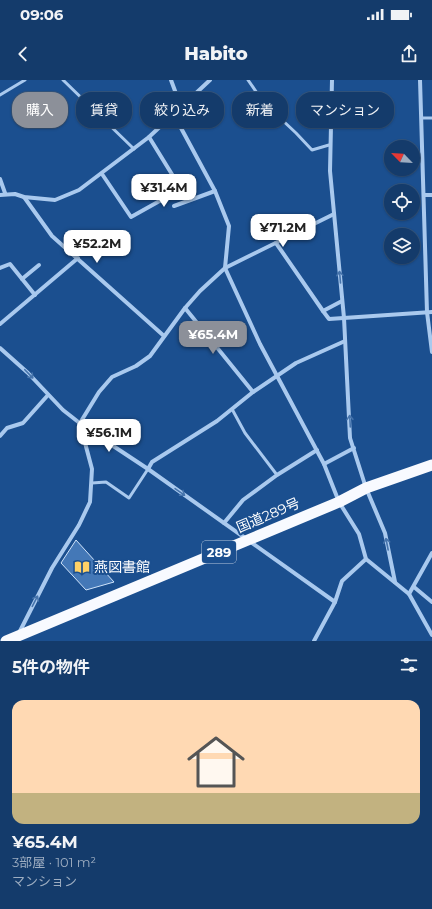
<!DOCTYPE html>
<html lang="ja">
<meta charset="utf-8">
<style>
body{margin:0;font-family:Montserrat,"Noto Sans JP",sans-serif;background:#214673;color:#f1f3f6;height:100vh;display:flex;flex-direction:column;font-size:15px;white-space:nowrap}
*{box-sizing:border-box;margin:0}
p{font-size:13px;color:#9dadc1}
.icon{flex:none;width:22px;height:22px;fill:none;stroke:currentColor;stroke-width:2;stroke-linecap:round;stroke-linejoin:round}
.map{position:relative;height:561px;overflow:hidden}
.details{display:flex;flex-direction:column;background:#143b6b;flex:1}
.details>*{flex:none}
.hud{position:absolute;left:12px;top:12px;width:408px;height:36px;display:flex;gap:8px}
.needle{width:26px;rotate:295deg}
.buttons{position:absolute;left:384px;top:60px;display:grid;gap:8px}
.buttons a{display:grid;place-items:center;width:36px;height:36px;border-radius:50%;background:#143b6b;box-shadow:0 1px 3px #0004,0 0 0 1px #33557e;font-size:20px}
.price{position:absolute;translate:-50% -34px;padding:0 9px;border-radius:8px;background:#fff;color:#222;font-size:13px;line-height:26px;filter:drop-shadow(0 1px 2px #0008)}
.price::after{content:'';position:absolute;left:50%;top:24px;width:12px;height:9px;margin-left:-6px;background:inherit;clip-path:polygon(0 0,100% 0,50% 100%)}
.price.on{background:#8c9099;color:#fff}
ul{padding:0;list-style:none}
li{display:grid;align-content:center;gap:8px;height:212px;padding:0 12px}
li+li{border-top:1px solid #33557e}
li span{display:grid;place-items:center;height:124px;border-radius:12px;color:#555}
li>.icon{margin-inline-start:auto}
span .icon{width:72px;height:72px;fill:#fffc;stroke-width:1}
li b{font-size:17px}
h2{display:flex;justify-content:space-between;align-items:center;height:48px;padding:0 12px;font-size:17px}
.pill{padding:0 14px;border-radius:16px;background:#143b6b;box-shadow:0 1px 3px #0004,0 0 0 1px #33557e;font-size:14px;line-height:36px}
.pill.on{background:#8c9099;color:#fff}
.status{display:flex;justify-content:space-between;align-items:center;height:28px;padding:0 20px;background:#143b6b;direction:ltr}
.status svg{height:11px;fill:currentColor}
header{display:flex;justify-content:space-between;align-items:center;height:52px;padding:0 12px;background:#143b6b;font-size:18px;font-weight:800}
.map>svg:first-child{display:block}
.building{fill:#4478b7;stroke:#cfe3fa}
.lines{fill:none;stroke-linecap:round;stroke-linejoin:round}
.service{stroke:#a9c9ee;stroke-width:3}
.minor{stroke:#a9c9ee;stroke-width:4}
.trunk{stroke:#f8faff;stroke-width:11}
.oneway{stroke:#4674ac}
.labels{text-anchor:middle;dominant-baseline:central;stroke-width:4;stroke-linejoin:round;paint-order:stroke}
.shield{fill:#1b4f8f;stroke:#bbcadd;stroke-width:1}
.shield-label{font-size:13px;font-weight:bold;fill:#fff}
.street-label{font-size:14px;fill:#fff;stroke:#1b4f8f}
.poi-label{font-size:14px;fill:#fff;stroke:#1b4f8f;text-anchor:start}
</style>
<div class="status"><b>09:06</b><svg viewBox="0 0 49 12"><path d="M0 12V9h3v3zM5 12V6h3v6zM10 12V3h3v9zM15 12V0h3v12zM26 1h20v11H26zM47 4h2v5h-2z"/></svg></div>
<header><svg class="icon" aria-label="back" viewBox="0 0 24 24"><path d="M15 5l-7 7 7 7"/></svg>Habito<svg class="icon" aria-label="share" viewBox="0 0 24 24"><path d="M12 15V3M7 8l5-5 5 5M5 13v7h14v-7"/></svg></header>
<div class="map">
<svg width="432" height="561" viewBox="0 0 432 561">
<rect width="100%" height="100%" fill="#1b4f8f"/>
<path class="building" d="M 76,460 L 114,502 L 86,510 L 61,483 Z"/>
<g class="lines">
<g class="service">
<path d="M 63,0 L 134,69"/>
<path d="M 248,0 L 264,23 L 296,53 L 312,70 L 329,65"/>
<path d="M 0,15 L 25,0"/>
<path d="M 422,38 L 432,38"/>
<path d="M 232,329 L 245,353 L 277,395"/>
<path d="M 92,403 L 106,402 L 129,418 L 148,389"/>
</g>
<g class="minor">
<path d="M 171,0 L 181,27"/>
<path d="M 332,0 L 330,91 L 344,238 L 350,358 L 366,408 L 385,453 L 395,502"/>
<path d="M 420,0 L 427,232 L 432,272"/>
<path d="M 174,35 L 215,111 L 229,146 L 225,188 L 260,264 L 324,384 L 339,422 L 359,454 L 366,479 L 409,514 L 432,555"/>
<path d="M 102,94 L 131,137 L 181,109 L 149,57"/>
<path d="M 0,99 L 5,113"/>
<path d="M 0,115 L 15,114 L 24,117 L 55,120 L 79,110 L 149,57 L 210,0"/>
<path d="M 424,115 L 432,115"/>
<path d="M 24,117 L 52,156 L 164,256"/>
<path d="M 174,126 L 215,111"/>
<path d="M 276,163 L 323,231 L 342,221"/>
<path d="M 0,188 L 10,184 L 35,215"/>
<path d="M 22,199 L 39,185"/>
<path d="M 185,228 L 253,312"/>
<path d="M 323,231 L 329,239 L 432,232"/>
<path d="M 0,244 L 78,178"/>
<path d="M 0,268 L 28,293 L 63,330 L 86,348 L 148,389 L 335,522"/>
<path d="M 80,343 L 99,312 L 112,297 L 136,286 L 150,276 L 185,228 L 200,211 L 225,188 L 334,134"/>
<path d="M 0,356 L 7,348 L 23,343 L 48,315"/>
<path d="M 324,384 L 354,368"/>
<path d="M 148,389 L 152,382 L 217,341 L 253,312 L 296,283 L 345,261"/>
<path d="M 224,443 L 243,420 L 277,395 L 317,370"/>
<path d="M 414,507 L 432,522"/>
<path d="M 409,514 L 432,473"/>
<path d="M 19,553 L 52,488 L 79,445 L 90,422 L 92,389 L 80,344"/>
<path d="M 314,561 L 335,522 L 342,501 L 366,479"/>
</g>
<path class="trunk" d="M 6,561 L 339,422 L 366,408 L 432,385"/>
</g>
<defs><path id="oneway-shaft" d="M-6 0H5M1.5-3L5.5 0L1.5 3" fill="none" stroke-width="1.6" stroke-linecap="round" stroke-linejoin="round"/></defs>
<g class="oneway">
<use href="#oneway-shaft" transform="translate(340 197) rotate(-95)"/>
<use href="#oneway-shaft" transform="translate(29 294) rotate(46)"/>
<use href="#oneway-shaft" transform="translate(350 341) rotate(-93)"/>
<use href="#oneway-shaft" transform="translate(180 412) rotate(35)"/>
<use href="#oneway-shaft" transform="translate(387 464) rotate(-101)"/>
<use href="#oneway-shaft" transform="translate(35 521) rotate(-63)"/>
</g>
<defs>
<g id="library-bare" transform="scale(1.2)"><path d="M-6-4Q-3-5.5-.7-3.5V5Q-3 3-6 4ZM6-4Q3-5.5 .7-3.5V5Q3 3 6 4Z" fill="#ffd166" stroke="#1b4f8f" stroke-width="2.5" paint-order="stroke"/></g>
</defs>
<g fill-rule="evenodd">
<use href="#library-bare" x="82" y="487"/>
</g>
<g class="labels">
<rect class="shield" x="202" y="461" width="34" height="22" rx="3"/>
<g class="shield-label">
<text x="219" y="472">289</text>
</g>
<g class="street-label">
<text transform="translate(268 435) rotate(-23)">国道289号</text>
</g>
<g class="poi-label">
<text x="94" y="487">燕図書館</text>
</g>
</g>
</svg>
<div class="buttons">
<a><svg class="needle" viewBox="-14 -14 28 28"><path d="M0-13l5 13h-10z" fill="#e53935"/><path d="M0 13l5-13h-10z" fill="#9dadc1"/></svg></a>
<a><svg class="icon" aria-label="locate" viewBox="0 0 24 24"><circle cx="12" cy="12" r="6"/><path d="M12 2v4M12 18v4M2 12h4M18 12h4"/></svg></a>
<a><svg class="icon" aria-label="layers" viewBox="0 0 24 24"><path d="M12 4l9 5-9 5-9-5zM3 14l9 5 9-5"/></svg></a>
</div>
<b class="price" style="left:164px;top:128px">¥31.4M</b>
<b class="price" style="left:283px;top:168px">¥71.2M</b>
<b class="price" style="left:97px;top:184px">¥52.2M</b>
<b class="price on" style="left:213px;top:275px">¥65.4M</b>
<b class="price" style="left:109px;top:373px">¥56.1M</b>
<div class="hud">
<a class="pill on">購入</a>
<a class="pill">賃貸</a>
<a class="pill">絞り込み</a>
<a class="pill">新着</a>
<a class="pill">マンション</a>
</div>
</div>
<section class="details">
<h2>5件の物件<svg class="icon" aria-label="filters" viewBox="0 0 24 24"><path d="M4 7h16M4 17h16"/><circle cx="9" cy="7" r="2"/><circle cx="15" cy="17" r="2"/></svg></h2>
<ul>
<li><span style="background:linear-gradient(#ffd9b3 75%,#c2b280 0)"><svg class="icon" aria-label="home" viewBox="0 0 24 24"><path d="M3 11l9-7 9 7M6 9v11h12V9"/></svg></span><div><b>¥65.4M</b><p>3部屋 · 101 m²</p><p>マンション</p></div></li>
</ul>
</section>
